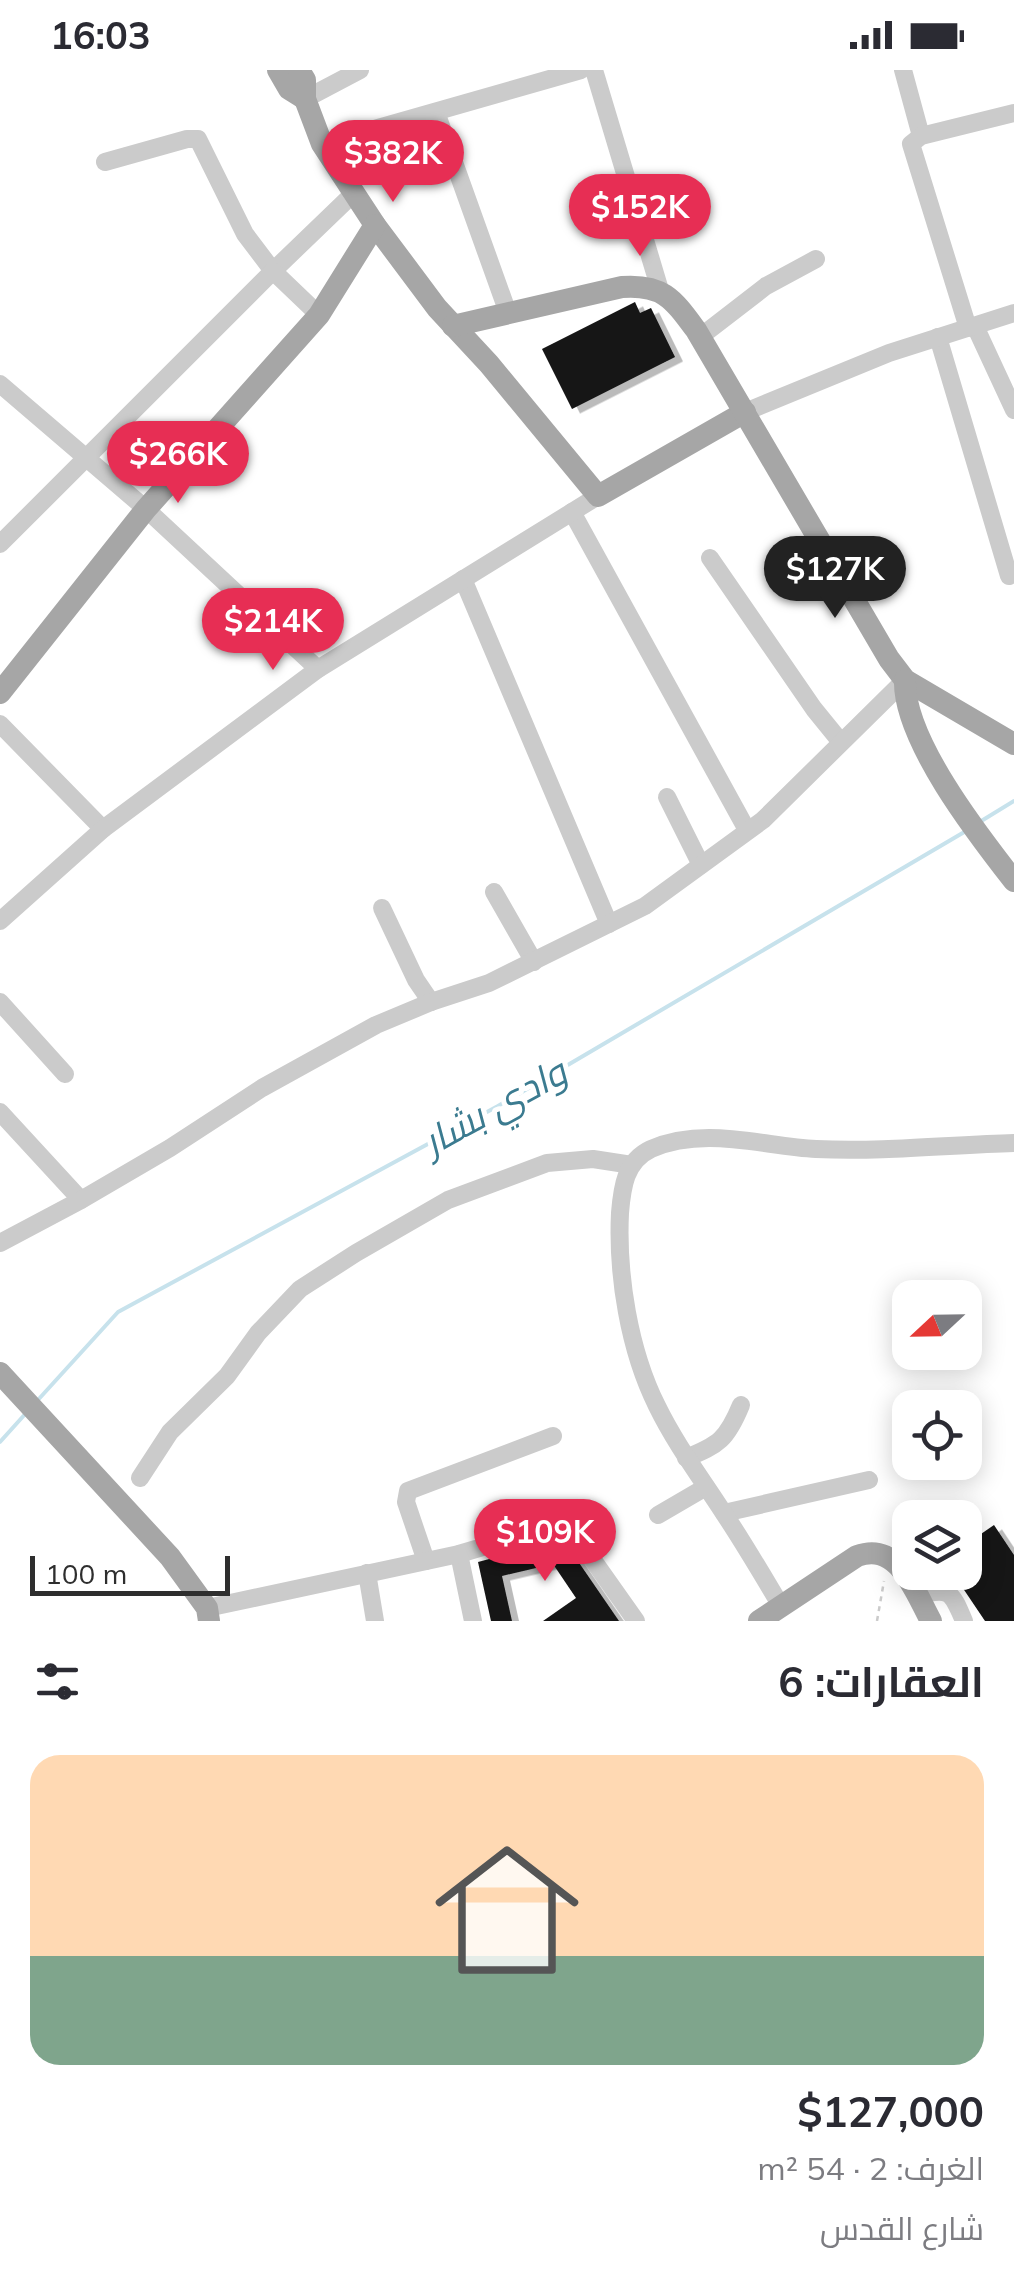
<!DOCTYPE html>
<html lang="ar">
<meta charset="utf-8">
<style>
body{margin:0;font-family:Mulish,Cairo,sans-serif;background:#f2f2f3;color:#2b2b33;direction:rtl;height:100vh;display:flex;flex-direction:column;font-size:38px;white-space:nowrap}
*{box-sizing:border-box;margin:0}
p{font-size:32px;color:#7c7c81}
.icon{flex:none;width:55px;height:55px;fill:none;stroke:currentColor;stroke-width:2;stroke-linecap:round;stroke-linejoin:round}
.map{position:relative;height:1551px;overflow:hidden;direction:ltr}
.details{display:flex;flex-direction:column;background:#fff;flex:1}
.details>*{flex:none}
.needle{width:65px;rotate:248deg}
.tools{position:absolute;left:892px;top:1210px;display:grid;gap:20px}
.tools a{display:grid;place-items:center;width:90px;height:90px;border-radius:20px;background:#fff;box-shadow:0 5px 25px #0003;font-size:50px}
.scale{position:absolute;left:30px;bottom:25px;width:200px;box-sizing:border-box;padding-left:10px;border:5px solid #2e2e2e;border-top:0;font-size:28px;line-height:35px;white-space:nowrap;color:#2e2e2e;-webkit-text-stroke:8px #fff;paint-order:stroke}
.price{position:absolute;translate:-50% -85px;padding:0 22px;border-radius:35px;background:#e72e54;color:#fff;font-size:32px;line-height:65px;filter:drop-shadow(0 2px 5px #0008)}
.price::after{content:'';position:absolute;left:50%;top:60px;width:30px;height:22px;margin-left:-15px;background:inherit;clip-path:polygon(0 0,100% 0,50% 100%)}
.price.current{background:#222;color:#fff}
ul{padding:0;list-style:none}
li{display:grid;align-content:center;gap:20px;height:530px;padding:0 30px}
li span{display:grid;place-items:center;height:310px;border-radius:30px;color:#555}
li>.icon{margin-inline-start:auto}
span .icon{width:180px;height:180px;fill:#fffc;stroke-width:1}
li b{font-size:42px}
h2{display:flex;justify-content:space-between;align-items:center;height:120px;padding:0 30px;font-size:42px}
.status{display:flex;justify-content:space-between;align-items:center;height:70px;padding:0 50px;background:#fff;direction:ltr}
.status svg{height:28px;fill:currentColor}
.map>svg:first-child{display:block}
.lines{fill:none;stroke-linecap:round;stroke-linejoin:round}
.stream{stroke:#c7e2ec;stroke-width:4}
.building{fill:#151515;filter:url(#shadow)}
.path{stroke:#cbcbcb;stroke-width:2.5;stroke-dasharray:5 5;stroke-linecap:butt}
.minor{stroke:#cbcbcb;stroke-width:18}
.major{stroke:#a6a6a6;stroke-width:22}
.labels{text-anchor:middle;dominant-baseline:central;stroke-width:10;stroke-linejoin:round;paint-order:stroke}
.water-label{font-size:38px;font-style:italic;fill:#3b7b90;stroke:#fff}
</style>
<div class="status"><b>16:03</b><svg viewBox="0 0 49 12"><path d="M0 12V9h3v3zM5 12V6h3v6zM10 12V3h3v9zM15 12V0h3v12zM26 1h20v11H26zM47 4h2v5h-2z"/></svg></div>
<div class="map">
<svg width="1014" height="1551" viewBox="0 0 1014 1551">
<defs>
<filter id="shadow"><feDropShadow dx="8" dy="4.5" stdDeviation="0" flood-color="#0004"/></filter>
</defs>
<rect width="100%" height="100%" fill="#fff"/>
<g class="lines">
<g class="stream">
<path d="M 978,753 L 1014,731"/>
<path d="M 37,1331 L 118,1242 L 498,1036 L 966,761"/>
<path d="M 0,1372 L 27,1342"/>
</g>
</g>
<g class="building">
<path d="M 635,232 L 640,243 L 651,238 L 675,287 L 572,339 L 542,279 Z"/>
<path d="M 994,1455 L 1014,1485 L 1014,1551 L 985,1551 L 952,1502 L 965,1502 L 965,1475 Z"/>
<path d="M 558,1471 L 573,1484 L 619,1551 L 543,1551 L 576,1528 L 553,1494 L 502,1506 L 512,1551 L 491,1551 L 478,1492 Z"/>
</g>
<g class="lines">
<path class="path" d="M 877,1551 L 884,1511"/>
<g class="minor">
<path d="M 594,0 L 660,220"/>
<path d="M 903,0 L 921,66"/>
<path d="M 305,29 L 360,0"/>
<path d="M 436,42 L 508,243"/>
<path d="M 322,74 L 581,0"/>
<path d="M 105,92 L 187,69 L 198,69 L 245,164 L 273,201 L 354,123"/>
<path d="M 975,256 L 1014,340"/>
<path d="M 968,258 L 911,74 L 921,66 L 1014,43"/>
<path d="M 700,267 L 766,216 L 816,189"/>
<path d="M 938,267 L 1009,506"/>
<path d="M 0,314 L 146,439 L 318,599"/>
<path d="M 745,342 L 889,283 L 1014,243"/>
<path d="M 572,442 L 747,760"/>
<path d="M 0,474 L 273,201 L 319,245"/>
<path d="M 710,488 L 814,639 L 840,671"/>
<path d="M 463,509 L 609,854"/>
<path d="M 0,654 L 103,759"/>
<path d="M 667,727 L 701,795"/>
<path d="M 494,822 L 534,892"/>
<path d="M 382,838 L 416,910 L 431,932"/>
<path d="M 0,851 L 103,759 L 318,599 L 598,426"/>
<path d="M 0,932 L 65,1004"/>
<path d="M 0,1042 L 81,1130"/>
<path d="M 0,1173 L 81,1130 L 170,1078 L 262,1018 L 376,955 L 431,932 L 489,913 L 645,836 L 763,750 L 905,610"/>
<path d="M 686,1388 C 719,1375 727,1369 741,1335"/>
<path d="M 140,1408 L 170,1362 L 227,1306 L 258,1263 L 300,1219 L 356,1183 L 448,1130 L 547,1093 L 593,1089 L 632,1095"/>
<path d="M 724,1443 L 869,1410"/>
<path d="M 658,1445 L 706,1417"/>
<path d="M 459,1484 L 473,1551"/>
<path d="M 426,1491 L 406,1432 L 408,1421 L 553,1366"/>
<path d="M 367,1503 L 375,1551"/>
<path d="M 917,1525 C 950,1518 951,1520 964,1551"/>
<path d="M 781,1536 C 763,1506 745,1475 725,1445 C 702,1409 676,1375 657,1336 C 629,1280 617,1205 620,1143 C 622,1118 625,1091 651,1079 C 704,1056 762,1076 816,1079 C 882,1082 949,1075 1014,1073"/>
<path d="M 207,1538 L 459,1484 L 553,1456 L 571,1462 L 583,1476 L 636,1551"/>
</g>
<g class="major">
<path d="M 278,0 L 289,19 L 305,29"/>
<path d="M 299,0 L 305,10 L 305,29 L 322,74 L 375,155 L 437,238 L 489,294 L 598,426 L 745,342"/>
<path d="M 453,256 L 622,217 C 663,214 673,229 696,260 L 889,589 L 905,610 L 1014,674"/>
<path d="M 905,610 C 903,669 978,765 1014,811"/>
<path d="M 0,623 L 146,439 L 319,245 L 375,155"/>
<path d="M 0,1303 L 170,1487 L 207,1538 L 209,1551"/>
<path d="M 759,1551 L 857,1486 C 898,1471 914,1520 931,1551"/>
</g>
</g>
<g class="labels">
<g class="water-label">
<text transform="translate(494 1036) rotate(-29)">وادي بشار</text>
</g>
</g>
</svg>
<div class="tools">
<a><svg class="needle" viewBox="-14 -14 28 28"><path d="M0-13l5 13h-10z" fill="#e53935"/><path d="M0 13l5-13h-10z" fill="#7c7c81"/></svg></a>
<a><svg class="icon" aria-label="locate" viewBox="0 0 24 24"><circle cx="12" cy="12" r="6"/><path d="M12 2v4M12 18v4M2 12h4M18 12h4"/></svg></a>
<a><svg class="icon" aria-label="layers" viewBox="0 0 24 24"><path d="M12 4l9 5-9 5-9-5zM3 14l9 5 9-5"/></svg></a>
</div>
<div class="scale">100 m</div>
<b class="price" style="left:393px;top:135px">$382K</b>
<b class="price" style="left:640px;top:189px">$152K</b>
<b class="price" style="left:178px;top:436px">$266K</b>
<b class="price current" style="left:835px;top:551px">$127K</b>
<b class="price" style="left:273px;top:603px">$214K</b>
<b class="price" style="left:545px;top:1514px">$109K</b>
</div>
<section class="details">
<h2>العقارات: 6<svg class="icon" aria-label="filters" viewBox="0 0 24 24"><path d="M4 7h16M4 17h16"/><circle cx="9" cy="7" r="2"/><circle cx="15" cy="17" r="2"/></svg></h2>
<ul>
<li><span style="background:linear-gradient(#ffd9b3 65%,#7fa58c 0)"><svg class="icon" aria-label="home" viewBox="0 0 24 24"><path d="M3 11l9-7 9 7M6 9v11h12V9"/></svg></span><div><b>$127,000</b><p>الغرف: 2 · 54 m²</p><p>شارع القدس</p></div></li>
</ul>
</section>
